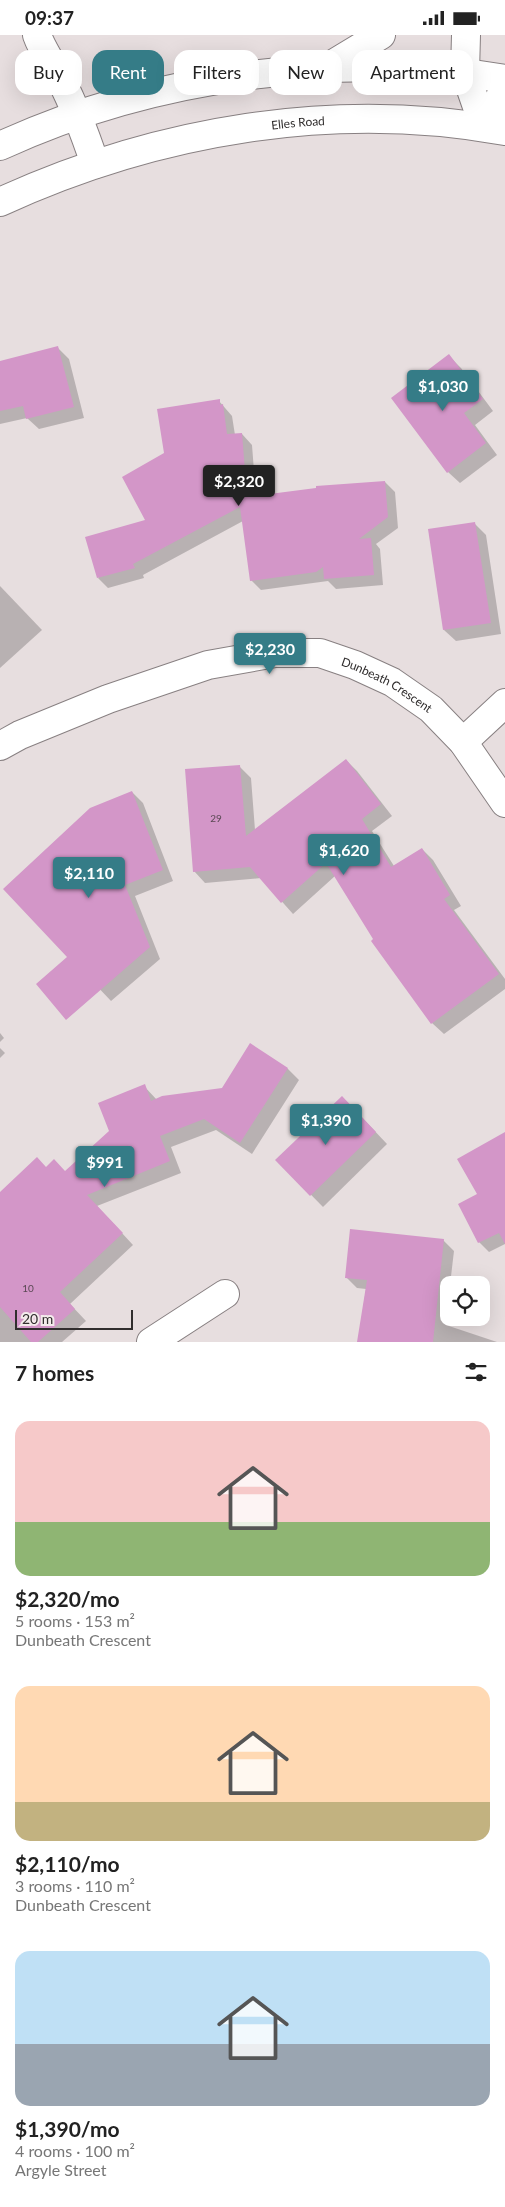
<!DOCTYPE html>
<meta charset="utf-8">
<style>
body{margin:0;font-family:Lato,sans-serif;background:#f2f2f2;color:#222;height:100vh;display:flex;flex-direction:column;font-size:19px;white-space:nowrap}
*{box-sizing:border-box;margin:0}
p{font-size:16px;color:#767676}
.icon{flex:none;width:28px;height:28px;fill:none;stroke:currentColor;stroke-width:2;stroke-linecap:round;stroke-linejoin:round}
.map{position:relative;height:1307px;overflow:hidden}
.panel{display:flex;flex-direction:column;background:#fff;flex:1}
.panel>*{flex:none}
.guide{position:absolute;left:15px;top:15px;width:475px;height:45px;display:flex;gap:10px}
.fabs{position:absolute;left:440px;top:1241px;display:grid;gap:10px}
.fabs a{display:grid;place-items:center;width:50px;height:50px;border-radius:10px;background:#fff;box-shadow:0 5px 20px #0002;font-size:25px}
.scale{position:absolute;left:15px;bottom:12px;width:118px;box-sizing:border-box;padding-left:5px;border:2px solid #312e2e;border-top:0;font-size:14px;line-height:18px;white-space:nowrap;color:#312e2e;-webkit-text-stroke:4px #f4ebec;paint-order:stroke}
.price{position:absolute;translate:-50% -42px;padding:0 11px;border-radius:5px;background:#357c87;color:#fff;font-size:16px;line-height:32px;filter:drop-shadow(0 1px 2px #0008)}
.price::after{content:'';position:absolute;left:50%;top:30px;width:15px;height:11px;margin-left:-8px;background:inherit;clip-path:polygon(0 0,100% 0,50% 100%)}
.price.selected{background:#222;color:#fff}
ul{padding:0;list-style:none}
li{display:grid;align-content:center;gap:10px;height:265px;padding:0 15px}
li span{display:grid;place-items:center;height:155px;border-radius:15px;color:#555}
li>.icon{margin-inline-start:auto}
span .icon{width:90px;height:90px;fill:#fffc;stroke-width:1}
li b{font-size:21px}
h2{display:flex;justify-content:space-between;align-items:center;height:60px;padding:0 15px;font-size:21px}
.chip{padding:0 18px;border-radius:15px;background:#fff;box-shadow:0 5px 20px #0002;font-size:18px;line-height:45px}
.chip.selected{background:#357c87;color:#fff}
.status{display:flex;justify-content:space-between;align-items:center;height:35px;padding:0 25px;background:#fff;direction:ltr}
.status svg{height:14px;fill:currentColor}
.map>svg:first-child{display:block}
.shadow{fill:#0003}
.building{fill:#d396c8}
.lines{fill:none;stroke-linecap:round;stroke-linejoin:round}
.street-casing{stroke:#888082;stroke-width:30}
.secondary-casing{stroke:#888082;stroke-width:30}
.street{stroke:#fff;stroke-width:28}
.secondary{stroke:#fff;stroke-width:28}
.labels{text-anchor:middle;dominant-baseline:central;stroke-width:4;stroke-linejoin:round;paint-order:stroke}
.number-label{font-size:10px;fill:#5a4854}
.street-label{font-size:12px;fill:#312e2e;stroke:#f4ebec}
</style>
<div class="status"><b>09:37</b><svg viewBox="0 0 49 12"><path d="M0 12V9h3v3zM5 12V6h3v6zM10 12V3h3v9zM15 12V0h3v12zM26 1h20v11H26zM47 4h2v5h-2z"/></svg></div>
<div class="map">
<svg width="505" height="1307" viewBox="0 0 505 1307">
<rect width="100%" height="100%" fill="#e7dedf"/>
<g class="shadow">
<path d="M 58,313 L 69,324 L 84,383 L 39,394 L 27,383 L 0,389 L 0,327 Z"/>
<path d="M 449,321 L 461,333 L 493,376 L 475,390 L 497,420 L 460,448 L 448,437 Z"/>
<path d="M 219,366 L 232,381 L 235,400 L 242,399 L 252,410 L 256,462 L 385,447 L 395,457 L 398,493 L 376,509 L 380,514 L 383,550 L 336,554 L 328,546 L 261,555 L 251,545 L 243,486 L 143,540 L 144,543 L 108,553 L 98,543 L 147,486 L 166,419 Z"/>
<path d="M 475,489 L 486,500 L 501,599 L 456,606 L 444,595 Z"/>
<path d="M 0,551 L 42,595 L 0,633 Z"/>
<path d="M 346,725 L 357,736 L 392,781 L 372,796 L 394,831 L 422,814 L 433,825 L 461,871 L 454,875 L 505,944 L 505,954 L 444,999 L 432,988 L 374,904 L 335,841 L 293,879 L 261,843 L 205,848 L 194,836 L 239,731 L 251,743 L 255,795 Z"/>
<path d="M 132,757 L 143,768 L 173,846 L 135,861 L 160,924 L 111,966 L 5,854 Z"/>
<path d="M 0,998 L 4,1003 L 0,1007 Z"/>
<path d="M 251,1010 L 288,1034 L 299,1045 L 252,1119 L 216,1095 L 171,1112 L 181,1138 L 97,1171 L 133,1210 L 70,1269 L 86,1286 L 62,1307 L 0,1307 L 0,1158 L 46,1134 L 66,1138 L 110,1096 L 144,1051 L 157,1065 L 222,1054 Z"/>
<path d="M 0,1013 L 5,1018 L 0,1023 Z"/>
<path d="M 354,1074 L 387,1109 L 323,1172 L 277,1125 Z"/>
<path d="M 505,1103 L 505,1209 L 489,1217 L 479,1207 L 479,1160 Z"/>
<path d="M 443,1205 L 454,1216 L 450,1250 L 449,1250 L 446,1290 L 497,1307 L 358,1307 L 366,1254 L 357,1253 L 346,1242 Z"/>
</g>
<g class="building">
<path d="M 58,311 L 74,372 L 26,384 L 23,371 L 0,376 L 0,326 Z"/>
<path d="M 449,319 L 483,364 L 464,378 L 486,408 L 447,438 L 391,363 Z"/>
<path d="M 220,364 L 220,370 L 223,369 L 227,399 L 242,398 L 247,462 L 316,453 L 316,451 L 385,446 L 388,482 L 359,504 L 371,503 L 374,540 L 324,544 L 323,532 L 316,537 L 250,546 L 240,472 L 133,529 L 135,533 L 97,543 L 85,502 L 145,485 L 122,442 L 164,418 L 157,374 Z"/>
<path d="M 475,487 L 491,588 L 443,595 L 428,494 Z"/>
<path d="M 346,724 L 381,769 L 362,784 L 391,832 L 422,813 L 450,860 L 444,864 L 499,939 L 431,989 L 371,906 L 373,904 L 326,828 L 281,868 L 250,832 L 193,837 L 185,734 L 240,730 L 246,801 Z"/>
<path d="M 132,756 L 163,835 L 125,850 L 150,912 L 66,985 L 36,949 L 67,922 L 3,854 L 90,773 Z"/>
<path d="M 250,1008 L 288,1033 L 240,1108 L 204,1084 L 160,1101 L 170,1126 L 87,1160 L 123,1198 L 60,1257 L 75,1274 L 38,1307 L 31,1307 L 0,1272 L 0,1157 L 37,1122 L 46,1132 L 54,1124 L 65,1136 L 109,1096 L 98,1068 L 145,1049 L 151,1066 L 162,1061 L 222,1053 Z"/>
<path d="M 342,1061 L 376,1097 L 310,1161 L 275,1125 Z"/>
<path d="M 505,1097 L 505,1209 L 499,1198 L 478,1208 L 458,1169 L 477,1159 L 457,1124 Z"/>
<path d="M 350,1194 L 444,1204 L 433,1307 L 357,1307 L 367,1245 L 345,1243 Z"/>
</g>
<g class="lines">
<g class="street-casing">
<g id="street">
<path d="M 37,0 C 43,17 53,29 61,45 C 75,72 85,99 95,129"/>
<path d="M 463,707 L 505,668"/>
<path id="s1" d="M 0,711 L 20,700 L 108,664 L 208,630 L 275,618 L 320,618 L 355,630 L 392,647 L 431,674 L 463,707 L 505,768"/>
<path d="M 151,1307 L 225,1259"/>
</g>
</g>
<g class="secondary-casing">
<g id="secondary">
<path d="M 466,0 L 465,37 L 484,92"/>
<path d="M 328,32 L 381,0"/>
<path d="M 484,92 L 505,53"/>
<path d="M 0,111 C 152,41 341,15 505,44"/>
<path id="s2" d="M 0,167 C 157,95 334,65 505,96"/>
</g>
</g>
<use href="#street" class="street"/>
<use href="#secondary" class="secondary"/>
</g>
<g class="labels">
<g class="number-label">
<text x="216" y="783">29</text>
<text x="28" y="1253">10</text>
</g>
<g class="street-label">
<text stroke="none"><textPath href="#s2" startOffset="310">Elles Road</textPath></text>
<text stroke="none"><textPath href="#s1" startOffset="411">Dunbeath Crescent</textPath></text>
</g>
</g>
</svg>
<div class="fabs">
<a><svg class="icon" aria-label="locate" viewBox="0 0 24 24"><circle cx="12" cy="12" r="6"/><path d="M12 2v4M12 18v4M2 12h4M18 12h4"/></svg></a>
</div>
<div class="scale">20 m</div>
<b class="price" style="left:443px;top:377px">$1,030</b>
<b class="price selected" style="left:239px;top:472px">$2,320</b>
<b class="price" style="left:270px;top:640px">$2,230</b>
<b class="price" style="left:344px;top:841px">$1,620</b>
<b class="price" style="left:89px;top:864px">$2,110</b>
<b class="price" style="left:326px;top:1111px">$1,390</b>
<b class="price" style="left:105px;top:1153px">$991</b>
<div class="guide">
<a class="chip">Buy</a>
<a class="chip selected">Rent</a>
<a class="chip">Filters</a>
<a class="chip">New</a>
<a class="chip">Apartment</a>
</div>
</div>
<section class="panel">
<h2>7 homes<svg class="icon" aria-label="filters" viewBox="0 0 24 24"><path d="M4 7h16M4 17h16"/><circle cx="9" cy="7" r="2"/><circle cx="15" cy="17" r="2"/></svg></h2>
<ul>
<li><span style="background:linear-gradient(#f6c9c9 65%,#8fb573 0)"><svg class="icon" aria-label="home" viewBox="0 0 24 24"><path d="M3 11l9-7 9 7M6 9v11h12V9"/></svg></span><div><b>$2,320/mo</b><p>5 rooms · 153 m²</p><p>Dunbeath Crescent</p></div></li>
<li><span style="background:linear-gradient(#ffd9b3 75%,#c2b280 0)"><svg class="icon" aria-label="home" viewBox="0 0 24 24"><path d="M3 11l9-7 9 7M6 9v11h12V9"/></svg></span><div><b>$2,110/mo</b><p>3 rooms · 110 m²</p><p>Dunbeath Crescent</p></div></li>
<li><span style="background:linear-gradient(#bfe0f5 60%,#9aa5b1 0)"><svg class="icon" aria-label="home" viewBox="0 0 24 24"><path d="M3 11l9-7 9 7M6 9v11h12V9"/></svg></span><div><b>$1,390/mo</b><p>4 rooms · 100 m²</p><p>Argyle Street</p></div></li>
</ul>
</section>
